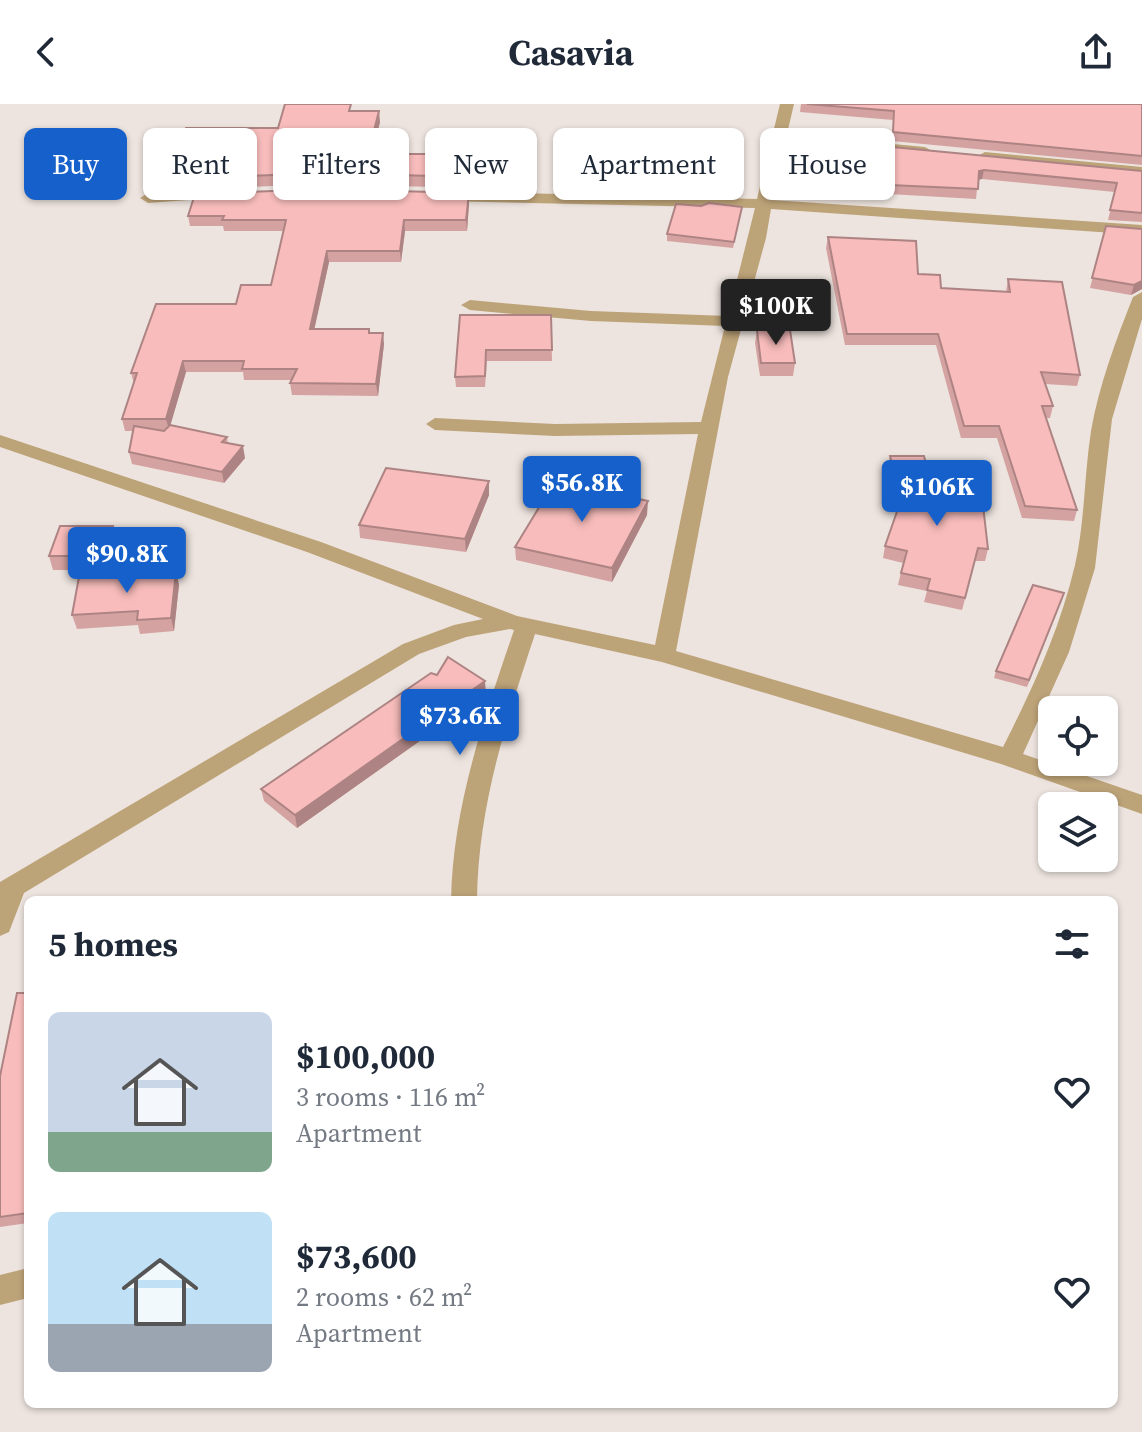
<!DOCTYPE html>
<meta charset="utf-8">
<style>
body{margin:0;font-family:"Source Serif 4",serif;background:#f2f2f3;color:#1f2937;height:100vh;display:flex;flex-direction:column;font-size:30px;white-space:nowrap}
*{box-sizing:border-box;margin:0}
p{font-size:26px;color:#747a83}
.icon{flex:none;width:44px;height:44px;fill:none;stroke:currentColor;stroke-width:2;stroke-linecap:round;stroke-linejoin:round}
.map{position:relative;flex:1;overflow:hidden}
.details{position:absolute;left:24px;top:792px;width:1094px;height:512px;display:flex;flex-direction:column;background:#fff;border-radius:12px;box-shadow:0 2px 6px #0004}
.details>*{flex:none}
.hud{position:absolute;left:24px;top:24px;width:1094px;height:72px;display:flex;gap:16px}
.buttons{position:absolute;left:1038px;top:592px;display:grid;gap:16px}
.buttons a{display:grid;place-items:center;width:80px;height:80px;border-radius:12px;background:#fff;box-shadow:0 2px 6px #0004;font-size:40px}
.price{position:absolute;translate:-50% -68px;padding:0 18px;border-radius:8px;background:#1560ca;color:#fff;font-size:26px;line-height:52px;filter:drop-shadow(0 2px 4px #0008)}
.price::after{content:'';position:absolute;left:50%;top:48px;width:24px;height:18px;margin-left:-12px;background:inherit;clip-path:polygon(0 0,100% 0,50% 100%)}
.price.selected{background:#222;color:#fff}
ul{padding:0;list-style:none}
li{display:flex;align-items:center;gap:24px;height:200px;padding:0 24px}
li span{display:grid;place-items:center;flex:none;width:224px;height:160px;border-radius:12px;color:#555}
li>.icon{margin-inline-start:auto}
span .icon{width:96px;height:96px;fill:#fffc;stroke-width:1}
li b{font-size:34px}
h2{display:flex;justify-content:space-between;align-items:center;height:96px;padding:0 24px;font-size:34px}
.pill{padding:0 28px;border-radius:12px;background:#fff;box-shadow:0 2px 6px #0004;font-size:28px;line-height:72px}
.pill.selected{background:#1560ca;color:#fff}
header{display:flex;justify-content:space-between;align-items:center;height:104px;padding:0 24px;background:#fff;font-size:36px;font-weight:700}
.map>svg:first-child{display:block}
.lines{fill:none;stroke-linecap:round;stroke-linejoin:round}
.minor{fill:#bda378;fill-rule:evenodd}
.wall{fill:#d4a2a1}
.shaded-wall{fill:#ad8483}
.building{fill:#f7bcbb;stroke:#ad8483;stroke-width:2}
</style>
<header><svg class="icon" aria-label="back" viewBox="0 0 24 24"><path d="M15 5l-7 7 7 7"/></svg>Casavia<svg class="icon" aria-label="share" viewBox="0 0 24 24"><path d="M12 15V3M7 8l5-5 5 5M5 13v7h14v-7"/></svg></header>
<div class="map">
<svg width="1142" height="1328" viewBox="0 0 1142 1328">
<rect width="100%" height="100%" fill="#ede4df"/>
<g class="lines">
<g class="minor">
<path d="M 780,0 L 794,0 L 787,30 L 925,43 L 932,47 L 925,51 L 785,39 L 772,96 L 1142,121 L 1142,131 L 771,105 L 766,134 L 728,273 L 676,547 L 1003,643 C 1032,586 1060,525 1075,461 C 1085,417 1084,372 1091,327 C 1099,281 1116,236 1133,193 L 1142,188 L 1142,215 L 1112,315 L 1095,464 L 1069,548 L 1023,650 L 1142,691 L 1142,710 L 1001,660 L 662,558 L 535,530 C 506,618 478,703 477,796 L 451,796 C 453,701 484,615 514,526 L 510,525 L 466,533 L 419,550 L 24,789 L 9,828 L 0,832 L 0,778 L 403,540 L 454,521 L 483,515 L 307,448 L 0,343 L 0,331 L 321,438 L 517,512 L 655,541 L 698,330 L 555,332 L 435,326 L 426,320 L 435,314 L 555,320 L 701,318 L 725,222 L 591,217 L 470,206 L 461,201 L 470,196 L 591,207 L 728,212 L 755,104 L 437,97 L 429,92 L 437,87 L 757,95 Z"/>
<path d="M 985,48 L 1142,63 L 1142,73 L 980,55 L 978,52 Z"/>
<path d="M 225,85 L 230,87 L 230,93 L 148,99 L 140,94 L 148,89 Z"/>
<path d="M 28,1164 L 28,1194 L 0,1201 L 0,1171 Z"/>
</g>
</g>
<g class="wall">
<path d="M 801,0 L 1142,0 L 1142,61 L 892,37 L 893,16 L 800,8 Z"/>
<path d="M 353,7 L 380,18 L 372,50 L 472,61 L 470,84 L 324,80 L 201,85 L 200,81 L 173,81 L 170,70 L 278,24 Z"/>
<path d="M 892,43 L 1142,67 L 1142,118 L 1108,116 L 1115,88 L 982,75 L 978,76 L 976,95 L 889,90 Z"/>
<path d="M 469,89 L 469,100 L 467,127 L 405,127 L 401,158 L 329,158 L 314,225 L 370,229 L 384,240 L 378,292 L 292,291 L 290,279 L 292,276 L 244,276 L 243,268 L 186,268 L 170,321 L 227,333 L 228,340 L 245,354 L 224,379 L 132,360 L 129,348 L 133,327 L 125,327 L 122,315 L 134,280 L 131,269 L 236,200 L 271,181 L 284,127 L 224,127 L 223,122 L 190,122 L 188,112 Z"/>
<path d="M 701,102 L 742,103 L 733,144 L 667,137 L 667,130 Z"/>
<path d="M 1106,122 L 1142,185 L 1131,191 L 1090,184 Z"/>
<path d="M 828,133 L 918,170 L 941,184 L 1006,188 L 1008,175 L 1080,271 L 1077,282 L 1045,280 L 1053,302 L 1050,314 L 1045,314 L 1077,406 L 1074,417 L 1022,414 L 997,334 L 961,334 L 936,241 L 845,241 L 826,144 Z"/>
<path d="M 460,211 L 551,211 L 552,257 L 487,257 L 485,283 L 456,283 L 455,273 Z"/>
<path d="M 757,226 L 795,259 L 793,272 L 760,272 L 755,239 Z"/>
<path d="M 890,352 L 931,380 L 988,445 L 985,457 L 975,457 L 962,506 L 924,498 L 927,487 L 898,481 L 903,459 L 883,454 L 885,442 L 898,405 L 888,364 Z"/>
<path d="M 489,391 L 466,448 L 360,434 L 359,421 Z"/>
<path d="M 647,411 L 612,478 L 516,456 L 515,443 Z"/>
<path d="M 113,422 L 117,436 L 108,466 L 53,466 L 49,452 Z"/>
<path d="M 176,467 L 179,481 L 174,527 L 140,530 L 138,521 L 77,525 L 72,511 Z"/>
<path d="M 1062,496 L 1027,583 L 994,574 L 996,567 Z"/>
<path d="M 486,590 L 297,724 L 264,697 L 261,685 Z"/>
<path d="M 28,889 L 28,1119 L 0,1123 L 0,972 Z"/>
</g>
<g class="shaded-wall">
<path d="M 379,7 L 380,18 L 369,61 L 368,50 Z"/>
<path d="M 472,50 L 472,61 L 470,84 L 470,73 Z"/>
<path d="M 984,66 L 982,75 L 977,76 L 979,67 Z"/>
<path d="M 469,89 L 469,100 L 467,127 L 466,116 Z"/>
<path d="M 404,116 L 405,127 L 401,158 L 400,147 Z"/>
<path d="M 327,147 L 329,158 L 312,236 L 310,225 Z"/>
<path d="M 1142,177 L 1142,185 L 1131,191 L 1134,181 Z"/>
<path d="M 383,229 L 384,240 L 378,292 L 376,280 Z"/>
<path d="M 183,257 L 186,268 L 169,326 L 166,315 Z"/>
<path d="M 243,342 L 245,354 L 224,379 L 222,368 Z"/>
<path d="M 489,377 L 489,391 L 466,448 L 465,435 Z"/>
<path d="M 648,397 L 647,411 L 612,478 L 612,464 Z"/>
<path d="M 113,422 L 117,436 L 108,466 L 104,452 Z"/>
<path d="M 176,467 L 179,481 L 174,527 L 171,514 Z"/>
<path d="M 485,577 L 486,590 L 297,724 L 295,711 Z"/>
</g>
<g class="building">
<path d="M 285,0 L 351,0 L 349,7 L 379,7 L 368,50 L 472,50 L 470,73 L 322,69 L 199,74 L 201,70 L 170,70 L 186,24 L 278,24 Z"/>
<path d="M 807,0 L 1142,0 L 1142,52 L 893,28 L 894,7 Z"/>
<path d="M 892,43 L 1142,67 L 1142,109 L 1110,106 L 1117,79 L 984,66 L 979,67 L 978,85 L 890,81 Z"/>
<path d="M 323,85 L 469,89 L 466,116 L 404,116 L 400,147 L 327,147 L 310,225 L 369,225 L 369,229 L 383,229 L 376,280 L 290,279 L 297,265 L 242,265 L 244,257 L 183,257 L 166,315 L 122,315 L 137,269 L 131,269 L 156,200 L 236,200 L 241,181 L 271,181 L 286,116 L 222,116 L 224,112 L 188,112 L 195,90 Z"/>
<path d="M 709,99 L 742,103 L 734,138 L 667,130 L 676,100 L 701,102 Z"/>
<path d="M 1106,122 L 1142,125 L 1142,177 L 1134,181 L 1092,174 Z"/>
<path d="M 828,133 L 916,137 L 918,170 L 940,171 L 941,184 L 1010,188 L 1008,175 L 1062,178 L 1080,271 L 1041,268 L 1053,302 L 1042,302 L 1077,406 L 1025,402 L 999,322 L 964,322 L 938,230 L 847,230 Z"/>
<path d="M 460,211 L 551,211 L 552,246 L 486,246 L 485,272 L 455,273 Z"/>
<path d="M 757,226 L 790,226 L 795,259 L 761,259 Z"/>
<path d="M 170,321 L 227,333 L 222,338 L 243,342 L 222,368 L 129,348 L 134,322 L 164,327 Z"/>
<path d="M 890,352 L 924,352 L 931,380 L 981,384 L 988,445 L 978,444 L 965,494 L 927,486 L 930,475 L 901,469 L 907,447 L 885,442 L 901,396 Z"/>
<path d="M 386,364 L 489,377 L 465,435 L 359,421 Z"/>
<path d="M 555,377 L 648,397 L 612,464 L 515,443 Z"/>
<path d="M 60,422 L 113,422 L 104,452 L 49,452 Z"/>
<path d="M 176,467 L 171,514 L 137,516 L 138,507 L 72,511 L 79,473 Z"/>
<path d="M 1033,481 L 1064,489 L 1029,576 L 996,567 Z"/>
<path d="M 448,553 L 485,577 L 295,711 L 261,685 L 431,569 L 437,571 Z"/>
<path d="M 17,889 L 28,889 L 28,1109 L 0,1113 L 0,972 Z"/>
</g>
</svg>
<div class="buttons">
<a><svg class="icon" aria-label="locate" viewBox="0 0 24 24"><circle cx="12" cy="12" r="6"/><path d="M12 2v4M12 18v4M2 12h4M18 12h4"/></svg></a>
<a><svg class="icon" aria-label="layers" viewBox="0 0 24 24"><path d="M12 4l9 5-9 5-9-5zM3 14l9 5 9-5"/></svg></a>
</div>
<b class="price selected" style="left:776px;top:243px">$100K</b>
<b class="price" style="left:582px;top:420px">$56.8K</b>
<b class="price" style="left:937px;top:424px">$106K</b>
<b class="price" style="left:127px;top:491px">$90.8K</b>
<b class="price" style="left:460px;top:653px">$73.6K</b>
<div class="hud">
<a class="pill selected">Buy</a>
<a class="pill">Rent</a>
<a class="pill">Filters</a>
<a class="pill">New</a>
<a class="pill">Apartment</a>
<a class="pill">House</a>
</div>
<section class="details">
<h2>5 homes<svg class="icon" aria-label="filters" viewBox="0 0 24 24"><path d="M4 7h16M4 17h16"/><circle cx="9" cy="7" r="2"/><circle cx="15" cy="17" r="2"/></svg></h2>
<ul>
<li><span style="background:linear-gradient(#c9d6e8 75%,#7fa58c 0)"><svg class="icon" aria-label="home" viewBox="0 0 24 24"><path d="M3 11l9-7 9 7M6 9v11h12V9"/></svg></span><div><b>$100,000</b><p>3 rooms · 116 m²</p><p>Apartment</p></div><svg class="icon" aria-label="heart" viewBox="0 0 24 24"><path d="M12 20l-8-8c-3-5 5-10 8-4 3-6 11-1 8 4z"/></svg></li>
<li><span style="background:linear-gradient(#bfe0f5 70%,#9aa5b1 0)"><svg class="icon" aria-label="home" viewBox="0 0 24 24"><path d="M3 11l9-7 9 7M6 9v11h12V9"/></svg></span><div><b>$73,600</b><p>2 rooms · 62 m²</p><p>Apartment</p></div><svg class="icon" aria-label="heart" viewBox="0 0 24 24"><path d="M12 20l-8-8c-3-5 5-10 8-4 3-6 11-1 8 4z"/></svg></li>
</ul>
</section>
</div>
